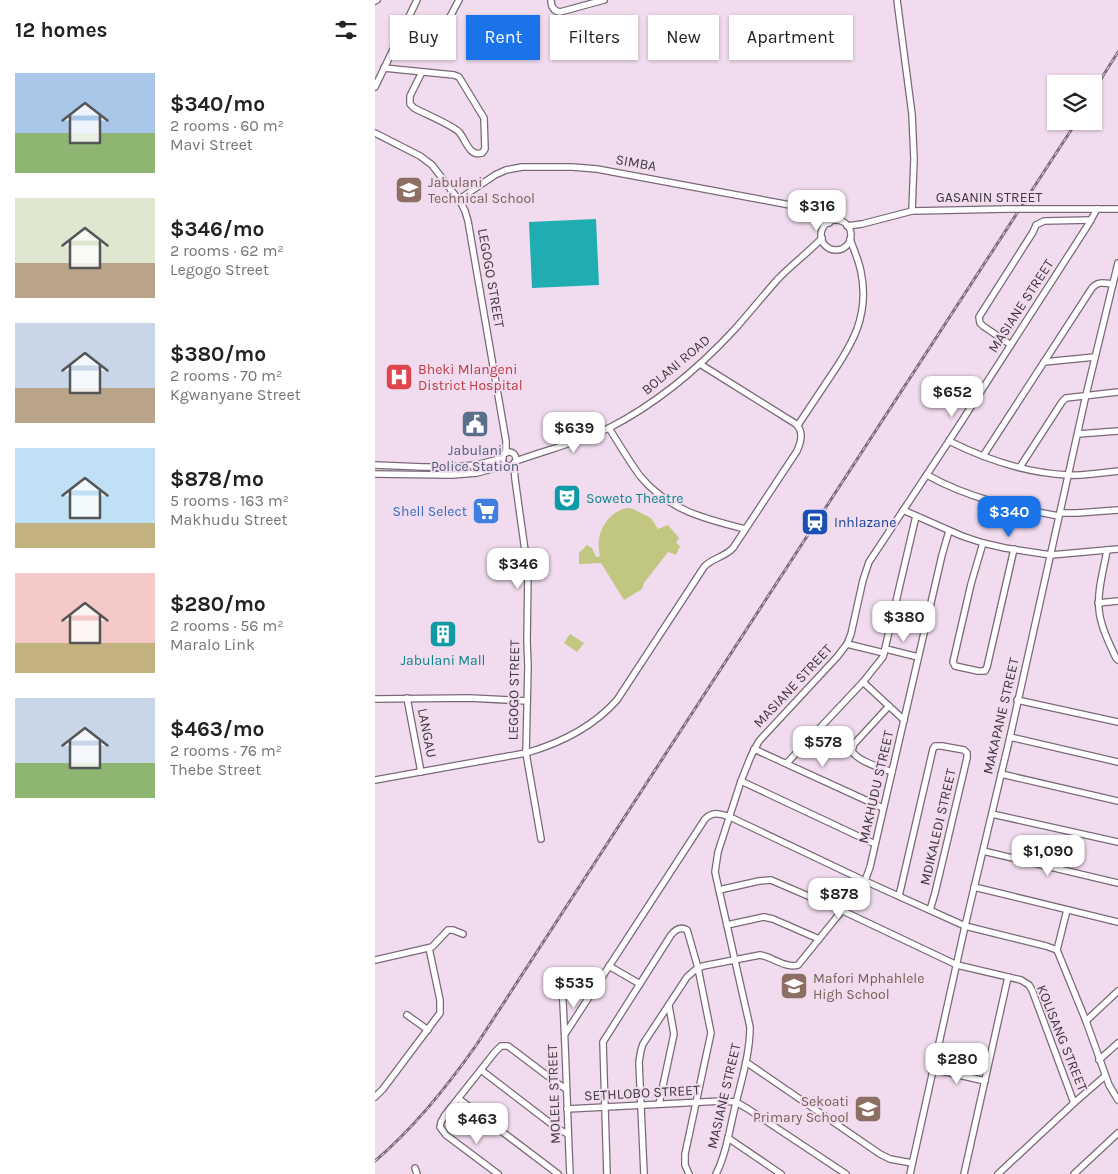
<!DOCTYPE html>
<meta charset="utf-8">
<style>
body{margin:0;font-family:Karla,sans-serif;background:#f6f6f6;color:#222;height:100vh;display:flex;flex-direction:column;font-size:19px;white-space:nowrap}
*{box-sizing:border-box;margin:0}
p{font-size:16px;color:#767676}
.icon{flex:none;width:28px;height:28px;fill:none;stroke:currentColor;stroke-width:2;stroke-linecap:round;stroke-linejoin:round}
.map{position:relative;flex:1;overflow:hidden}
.side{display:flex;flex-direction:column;background:#fff;width:375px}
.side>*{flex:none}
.guide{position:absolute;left:15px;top:15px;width:475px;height:45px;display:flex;gap:10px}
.fabs{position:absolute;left:672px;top:75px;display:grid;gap:10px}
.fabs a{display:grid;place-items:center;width:55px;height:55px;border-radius:0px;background:#fff;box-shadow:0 1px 4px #0004;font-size:25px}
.price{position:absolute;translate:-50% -42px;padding:0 11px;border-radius:10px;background:#fff;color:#222;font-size:16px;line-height:32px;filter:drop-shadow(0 1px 2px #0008)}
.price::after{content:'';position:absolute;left:50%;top:30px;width:15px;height:11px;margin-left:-8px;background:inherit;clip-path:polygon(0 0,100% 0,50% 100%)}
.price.current{background:#1a73e8;color:#fff}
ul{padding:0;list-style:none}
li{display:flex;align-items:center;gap:15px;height:125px;padding:0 15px}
li span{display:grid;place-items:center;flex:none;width:140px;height:100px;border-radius:0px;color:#555}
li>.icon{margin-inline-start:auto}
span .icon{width:60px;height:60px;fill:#fffc;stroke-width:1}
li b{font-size:21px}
h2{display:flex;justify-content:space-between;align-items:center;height:60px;padding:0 15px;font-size:21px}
.chip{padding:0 18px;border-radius:0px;background:#fff;box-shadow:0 1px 4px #0004;font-size:18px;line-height:45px}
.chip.current{background:#1a73e8;color:#fff}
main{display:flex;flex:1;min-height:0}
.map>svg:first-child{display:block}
.green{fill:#c1c781}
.water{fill:#1fadb2}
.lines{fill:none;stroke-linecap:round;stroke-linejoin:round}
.minor-casing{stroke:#796877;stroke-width:8}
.minor{stroke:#fff;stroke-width:5.5}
.rail-casing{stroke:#7b6f79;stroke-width:3}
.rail{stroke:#f0dcee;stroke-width:1;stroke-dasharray:4;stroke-linecap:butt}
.minor-bridge-casing{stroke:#796877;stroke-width:8;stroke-linecap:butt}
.minor-bridge{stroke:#fff;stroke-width:5.5}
.labels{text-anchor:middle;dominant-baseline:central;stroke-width:4;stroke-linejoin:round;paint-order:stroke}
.street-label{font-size:14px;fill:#40383f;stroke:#f0dcee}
.education-label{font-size:14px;fill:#785e54;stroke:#f0dcee;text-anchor:start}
.health-label{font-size:14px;fill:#be3a42;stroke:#f0dcee;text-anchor:start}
.service-label{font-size:14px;fill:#4e5e75;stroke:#f0dcee}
.culture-label{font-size:14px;fill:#0d838f;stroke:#f0dcee;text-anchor:start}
.shop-label{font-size:14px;fill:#366cbe;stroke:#f0dcee;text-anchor:end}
.transit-label{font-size:14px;fill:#164399;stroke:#f0dcee;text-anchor:start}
</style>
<main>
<section class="side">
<h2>12 homes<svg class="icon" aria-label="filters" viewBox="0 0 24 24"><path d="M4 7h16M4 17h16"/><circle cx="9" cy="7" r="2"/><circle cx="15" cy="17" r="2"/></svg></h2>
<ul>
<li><span style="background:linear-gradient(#a9c7e8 60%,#8fb573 0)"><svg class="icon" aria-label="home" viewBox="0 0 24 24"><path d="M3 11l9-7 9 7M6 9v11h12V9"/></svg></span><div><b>$340/mo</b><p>2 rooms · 60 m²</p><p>Mavi Street</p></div></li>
<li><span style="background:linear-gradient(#dfe7d0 65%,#b9a48a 0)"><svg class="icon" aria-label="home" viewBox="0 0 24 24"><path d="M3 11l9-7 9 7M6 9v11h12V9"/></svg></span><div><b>$346/mo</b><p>2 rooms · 62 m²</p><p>Legogo Street</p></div></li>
<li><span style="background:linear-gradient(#c9d6e8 65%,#b9a48a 0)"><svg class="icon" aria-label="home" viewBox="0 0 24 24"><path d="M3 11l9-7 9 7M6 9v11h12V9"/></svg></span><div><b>$380/mo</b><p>2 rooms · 70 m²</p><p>Kgwanyane Street</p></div></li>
<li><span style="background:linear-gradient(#bfe0f5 75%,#c2b280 0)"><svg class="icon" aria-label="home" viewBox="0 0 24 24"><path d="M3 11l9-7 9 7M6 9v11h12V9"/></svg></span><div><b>$878/mo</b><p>5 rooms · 163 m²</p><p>Makhudu Street</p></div></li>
<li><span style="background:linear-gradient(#f6c9c9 70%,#c2b280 0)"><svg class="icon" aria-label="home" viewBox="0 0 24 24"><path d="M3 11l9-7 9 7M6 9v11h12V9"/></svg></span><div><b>$280/mo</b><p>2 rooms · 56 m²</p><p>Maralo Link</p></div></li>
<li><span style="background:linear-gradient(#c9d6e8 65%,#8fb573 0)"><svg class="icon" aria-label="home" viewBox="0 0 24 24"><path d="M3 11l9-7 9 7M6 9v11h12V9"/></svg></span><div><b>$463/mo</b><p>2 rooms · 76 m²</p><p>Thebe Street</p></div></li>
</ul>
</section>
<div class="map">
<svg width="743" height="1174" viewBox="0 0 743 1174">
<rect width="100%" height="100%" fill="#f0dcee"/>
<g class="green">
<path d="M 252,508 L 258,509 L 276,518 L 283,529 L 293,525 L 304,538 L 301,543 L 305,546 L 301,555 L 293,552 L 269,583 L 267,589 L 249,600 L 226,563 L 204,564 L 204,553 L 212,545 L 217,548 L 221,557 L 225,556 C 224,550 223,545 224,539 C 227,524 237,511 252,508 Z"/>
<path d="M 195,634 L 209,643 L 202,652 L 189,643 Z"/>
</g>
<path class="water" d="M 221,219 L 224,285 L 157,288 L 154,222 Z"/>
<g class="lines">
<g class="minor-casing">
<g id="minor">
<path d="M 176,0 C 176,6 178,11 185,12 L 229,0"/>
<path d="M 522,0 L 537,114 L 539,159 L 537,211"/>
<path d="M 0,1 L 2,0"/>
<path d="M 32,20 L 60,33 L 65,33 L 68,30 L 84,0"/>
<path d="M 9,68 L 79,75 L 84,77 L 109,118 L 110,149 L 107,153 C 94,157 91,140 84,132 C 77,125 48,113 39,108 L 35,104 L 35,96 L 47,72"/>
<path d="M 0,87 L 42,0"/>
<path d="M 0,133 L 45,156 L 57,165 L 86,203 L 90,211 L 93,221 L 131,441 L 131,453"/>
<path d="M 83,200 L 120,175 L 131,170 L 147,167 L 197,167 L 222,169 L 415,205 C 433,209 435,224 454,223"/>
<path d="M 656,209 L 743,209"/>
<circle cx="461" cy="235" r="15"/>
<path d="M 472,226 L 487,224 L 537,211 L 632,209"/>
<path d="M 636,345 L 608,326 L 605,323 L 604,317 L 658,232 L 661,225 L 669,221 L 716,220"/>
<path d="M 669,362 L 720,357"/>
<path d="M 423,425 C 433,410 443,395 453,380 C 477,345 495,316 486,272 C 484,261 479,250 475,239"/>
<path d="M 234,428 C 244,444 254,461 265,476 C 293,510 330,519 370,529"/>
<path d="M 703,434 L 743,431"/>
<path d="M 574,441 C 610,459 652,473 693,475 C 709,476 727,473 743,471"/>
<circle cx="134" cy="459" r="7"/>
<path d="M 608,456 L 717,288 C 723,281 729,283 738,284"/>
<path d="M 141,461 C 172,450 204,442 234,428 C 283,403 323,369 360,329 C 374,313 388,296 402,280 C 416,265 433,253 447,238"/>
<path d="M 139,463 L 140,479 L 153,572 L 152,641 L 153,666 L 151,753 L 166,839"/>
<path d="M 0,465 L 48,467 L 75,467 L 101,465 L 128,458"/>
<path d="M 645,467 L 687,402 L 691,398 L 743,392"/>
<path d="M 0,474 L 77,475 L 102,473 L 131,465"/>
<path d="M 552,475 C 593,498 638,508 684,516"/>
<path d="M 528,510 L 587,536 L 608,543 L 630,548 L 676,555 L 743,549"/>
<path d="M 685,513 L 702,513 L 743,510"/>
<path d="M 608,543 L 596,584 L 578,662 L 580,666 L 603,671 L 610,671 L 612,667 L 639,549"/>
<path d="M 732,550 C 729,569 722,590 724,609 C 725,625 734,643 741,658 L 743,660"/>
<path d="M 723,603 L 743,601"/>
<path d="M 472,644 L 509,653"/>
<path d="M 511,649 L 543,657"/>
<path d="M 488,682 L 529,720"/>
<path d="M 32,698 L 46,772"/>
<path d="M 0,699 L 94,698 L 152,701"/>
<path d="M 642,700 L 743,722"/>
<path d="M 514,706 L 479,744 L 477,751 C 482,761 506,768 517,772"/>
<path d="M 635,737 L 743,762"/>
<path d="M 379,749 L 508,808"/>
<path d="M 412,763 L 488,682 L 508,657 L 541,516"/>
<path d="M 626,774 L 743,801"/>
<path d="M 0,780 L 151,753 C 186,743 218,727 242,700 L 329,567 C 337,558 350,557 358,548 L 422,451 C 426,442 429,432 421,424 L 325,364"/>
<path d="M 366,781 L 500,844"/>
<path d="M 617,814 L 743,842"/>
<path d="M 608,851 L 743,883"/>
<path d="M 599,887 L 743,922"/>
<path d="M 344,890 L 384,881 L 396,880 L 468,911 L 582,965 L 646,980 L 654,985 L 657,990 L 699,1103"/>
<path d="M 524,896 L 558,749 L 560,746 L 567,746 L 589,750 L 592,753 L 592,758 L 560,893 L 555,910"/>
<path d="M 692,910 L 682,950 L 711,1021 L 734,1085 L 743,1100"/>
<path d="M 352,925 L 389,917 L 398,919 L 444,939"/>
<path d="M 0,960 L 57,947 L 73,930 L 78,930 L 88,934"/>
<path d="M 234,966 L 265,984"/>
<path d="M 187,986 C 191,1049 192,1111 195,1174"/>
<path d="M 32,1015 L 53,1030"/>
<path d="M 711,1021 L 743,991"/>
<path d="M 190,1034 L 330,819 C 338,811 345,814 355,817 L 490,881 L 590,926 L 671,946 L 682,950"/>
<path d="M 724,1060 L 743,1043"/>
<path d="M 371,1062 L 505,1154 L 515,1159 L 537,1163"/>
<path d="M 558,1069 L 610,1081"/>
<path d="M 106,1070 L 183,1129 L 193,1134"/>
<path d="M 0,1097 L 8,1089 L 65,1013 L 65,1000 L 54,948"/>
<path d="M 84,1099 L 183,1174"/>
<path d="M 284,1104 L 299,1034 L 294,1006"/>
<path d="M 192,1109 L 347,1101 L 361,1102 L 373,1109 L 471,1174"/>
<path d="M 353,1138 L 406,1174"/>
<path d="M 40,1168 L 42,1174"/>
<path d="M 123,1174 L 71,1135 L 65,1127 L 66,1122 L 70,1115 L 120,1052 L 126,1046 L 133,1046 L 182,1083 L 191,1089"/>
<path d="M 232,1174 L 228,1042 L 296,935 C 300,930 305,926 312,930 L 313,933 L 323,968 L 336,1033 L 310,1154 L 310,1165 L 314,1174"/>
<path d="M 269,1174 L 264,1062 L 266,1050 L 268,1044 L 312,977 L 320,970 L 328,966 L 385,955 C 397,957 412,969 423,965 L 487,886 L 490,881 L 495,867 L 567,555 L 574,531"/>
<path d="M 341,1174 C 352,1152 355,1126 361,1103 C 367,1078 375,1053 375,1027 L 344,890 L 340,872 L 343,852 L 366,781 L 376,756 L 384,741 L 462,657 L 472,644 L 476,634 L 488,580 L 494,562 L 574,441 L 713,225 L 722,209"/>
<path d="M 535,1174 L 590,926 L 635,737 L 711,395 L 743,263"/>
<path d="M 589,1174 L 633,977"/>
<path d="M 623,1174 L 699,1103 L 730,1076"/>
<path d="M 699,1174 L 743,1133"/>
</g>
</g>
<use href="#minor" class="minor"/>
<g class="rail-casing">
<g id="rail">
<path d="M 719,90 L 743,52"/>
<path d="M 0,1161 C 40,1127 72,1087 102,1044 L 702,121"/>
</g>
</g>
<use href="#rail" class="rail"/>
<g class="minor-bridge-casing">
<path id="minor-bridge" d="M 632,209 L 656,209"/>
</g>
<use href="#minor-bridge" class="minor-bridge"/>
</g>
<defs>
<g id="school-square" transform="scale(1.4375)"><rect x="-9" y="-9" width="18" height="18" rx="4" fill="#8d6e63" stroke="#f0dcee"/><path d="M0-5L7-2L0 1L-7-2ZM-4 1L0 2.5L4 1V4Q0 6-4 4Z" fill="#fff"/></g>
<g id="hospital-square" transform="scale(1.4375)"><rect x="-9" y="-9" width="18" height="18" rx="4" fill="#e0444e" stroke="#f0dcee"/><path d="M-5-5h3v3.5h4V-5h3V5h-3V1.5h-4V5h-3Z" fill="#fff"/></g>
<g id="civic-square" transform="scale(1.4375)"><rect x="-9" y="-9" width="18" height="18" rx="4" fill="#5c6f8a" stroke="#f0dcee"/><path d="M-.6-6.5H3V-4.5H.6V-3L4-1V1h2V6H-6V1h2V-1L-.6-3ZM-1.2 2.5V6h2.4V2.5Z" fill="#fff"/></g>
<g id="theatre-square" transform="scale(1.4375)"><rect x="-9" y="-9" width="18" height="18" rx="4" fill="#0f9aa8" stroke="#f0dcee"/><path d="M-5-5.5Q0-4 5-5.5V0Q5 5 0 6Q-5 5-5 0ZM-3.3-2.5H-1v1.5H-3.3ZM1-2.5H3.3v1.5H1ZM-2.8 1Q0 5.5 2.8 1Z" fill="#fff"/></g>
<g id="supermarket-square" transform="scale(1.4375)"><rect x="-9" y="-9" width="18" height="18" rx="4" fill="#3f7fe0" stroke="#f0dcee"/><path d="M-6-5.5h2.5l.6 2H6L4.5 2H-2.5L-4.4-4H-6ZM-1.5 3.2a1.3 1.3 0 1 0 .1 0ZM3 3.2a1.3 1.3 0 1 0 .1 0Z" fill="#fff"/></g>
<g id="station-square" transform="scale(1.4375)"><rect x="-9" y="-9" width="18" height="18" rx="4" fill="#1a4fb4" stroke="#f0dcee"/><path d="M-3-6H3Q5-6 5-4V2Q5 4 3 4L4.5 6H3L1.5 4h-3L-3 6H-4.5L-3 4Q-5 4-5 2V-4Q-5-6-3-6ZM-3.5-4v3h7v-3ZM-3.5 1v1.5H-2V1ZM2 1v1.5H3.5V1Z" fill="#fff"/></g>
<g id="building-square" transform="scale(1.4375)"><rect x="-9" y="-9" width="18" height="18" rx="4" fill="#0f9aa8" stroke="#f0dcee"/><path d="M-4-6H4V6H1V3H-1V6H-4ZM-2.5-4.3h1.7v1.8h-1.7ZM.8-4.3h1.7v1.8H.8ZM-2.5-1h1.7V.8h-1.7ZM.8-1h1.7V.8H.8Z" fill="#fff"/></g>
</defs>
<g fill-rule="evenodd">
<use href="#school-square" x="34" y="190"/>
<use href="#hospital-square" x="24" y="377"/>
<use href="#civic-square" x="100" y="424"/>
<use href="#theatre-square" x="192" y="498"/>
<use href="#supermarket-square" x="111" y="511"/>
<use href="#station-square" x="440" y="522"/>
<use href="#building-square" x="68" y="634"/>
<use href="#school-square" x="419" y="986"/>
<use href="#school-square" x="493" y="1109"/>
</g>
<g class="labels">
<g class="street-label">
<text transform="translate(261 163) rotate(10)">SIMBA</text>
<text x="614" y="197">GASANIN STREET</text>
<text transform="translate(116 278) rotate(80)">LEGOGO STREET</text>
<text transform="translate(646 306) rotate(-57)">MASIANE STREET</text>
<text transform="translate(301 365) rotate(-40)">BOLANI ROAD</text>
<text transform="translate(418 686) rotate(-47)">MASIANE STREET</text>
<text transform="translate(139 690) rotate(-89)">LEGOGO STREET</text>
<text transform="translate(626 716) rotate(-77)">MAKAPANE STREET</text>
<text transform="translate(52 733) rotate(79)">LANGAU</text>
<text transform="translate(501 787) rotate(-77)">MAKHUDU STREET</text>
<text transform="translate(563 827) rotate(-77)">MDIKALEDI STREET</text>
<text transform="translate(687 1038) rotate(68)">KOLISANG STREET</text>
<text transform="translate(267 1093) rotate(-3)">SETHLOBO STREET</text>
<text transform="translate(179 1094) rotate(-92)">MOLELE STREET</text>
<text transform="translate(349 1096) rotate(-77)">MASIANE STREET</text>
</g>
<g class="education-label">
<text x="53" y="182">Jabulani<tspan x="53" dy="16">Technical School</tspan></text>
<text x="438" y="978">Mafori Mphahlele<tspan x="438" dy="16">High School</tspan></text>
<text x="474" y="1101" text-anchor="end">Sekoati<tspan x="474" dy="16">Primary School</tspan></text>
</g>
<g class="health-label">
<text x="43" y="369">Bheki Mlangeni<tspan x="43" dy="16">District Hospital</tspan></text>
</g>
<g class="service-label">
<text x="100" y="450">Jabulani<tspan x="100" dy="16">Police Station</tspan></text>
</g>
<g class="culture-label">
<text x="211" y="498">Soweto Theatre</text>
<text x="68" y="660" text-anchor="middle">Jabulani Mall</text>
</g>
<g class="shop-label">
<text x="92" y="511">Shell Select</text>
</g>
<g class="transit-label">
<text x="459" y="522">Inhlazane</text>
</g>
</g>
</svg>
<div class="fabs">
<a><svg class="icon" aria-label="layers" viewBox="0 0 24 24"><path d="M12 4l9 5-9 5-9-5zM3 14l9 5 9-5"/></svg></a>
</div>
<b class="price" style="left:442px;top:232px">$316</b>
<b class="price" style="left:577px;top:418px">$652</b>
<b class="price" style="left:199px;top:454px">$639</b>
<b class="price current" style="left:634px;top:538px">$340</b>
<b class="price" style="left:143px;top:590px">$346</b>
<b class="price" style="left:529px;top:643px">$380</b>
<b class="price" style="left:448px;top:768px">$578</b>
<b class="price" style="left:673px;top:877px">$1,090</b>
<b class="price" style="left:464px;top:920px">$878</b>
<b class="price" style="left:199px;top:1009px">$535</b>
<b class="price" style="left:582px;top:1085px">$280</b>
<b class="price" style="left:102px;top:1145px">$463</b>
<div class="guide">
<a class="chip">Buy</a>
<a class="chip current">Rent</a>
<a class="chip">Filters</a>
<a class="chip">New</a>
<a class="chip">Apartment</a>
</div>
</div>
</main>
